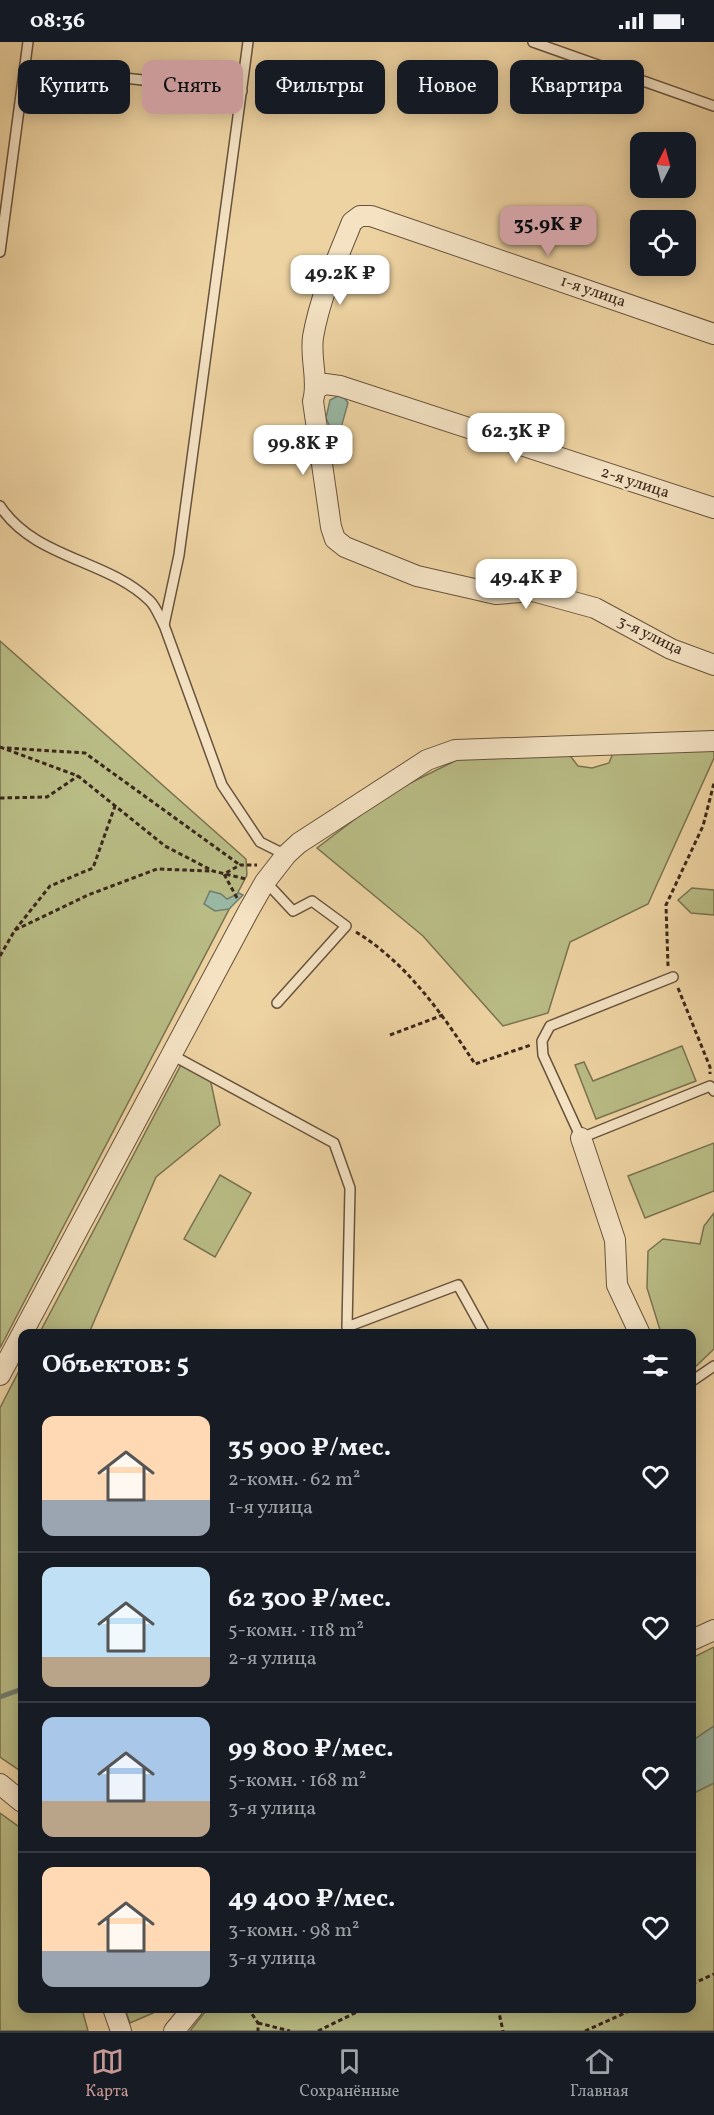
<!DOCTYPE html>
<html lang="ru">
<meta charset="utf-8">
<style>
body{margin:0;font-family:Vollkorn,serif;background:#20242c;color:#f1f3f6;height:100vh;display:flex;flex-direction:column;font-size:22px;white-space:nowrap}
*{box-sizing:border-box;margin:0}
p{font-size:20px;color:#9ea1a6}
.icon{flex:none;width:33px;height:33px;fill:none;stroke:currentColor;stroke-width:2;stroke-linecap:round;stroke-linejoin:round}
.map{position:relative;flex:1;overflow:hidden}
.drawer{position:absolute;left:18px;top:1287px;width:678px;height:684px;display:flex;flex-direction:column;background:#171b24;border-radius:12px;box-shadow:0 3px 15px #0003}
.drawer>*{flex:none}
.hud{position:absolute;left:18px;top:18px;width:678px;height:54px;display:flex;gap:12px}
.needle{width:39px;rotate:6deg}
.tools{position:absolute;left:630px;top:90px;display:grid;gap:12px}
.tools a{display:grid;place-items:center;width:66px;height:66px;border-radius:12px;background:#171b24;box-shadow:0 3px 15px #0003;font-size:30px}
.price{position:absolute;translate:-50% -51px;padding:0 14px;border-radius:12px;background:#fff;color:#222;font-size:20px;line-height:39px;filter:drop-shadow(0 2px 3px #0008)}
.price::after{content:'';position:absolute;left:50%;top:36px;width:18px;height:14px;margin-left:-9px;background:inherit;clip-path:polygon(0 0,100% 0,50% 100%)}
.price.selected{background:#c59692;color:#111}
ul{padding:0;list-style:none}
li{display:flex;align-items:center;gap:18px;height:150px;padding:0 24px}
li+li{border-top:2px solid #363941}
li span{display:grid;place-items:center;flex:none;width:168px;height:120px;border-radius:12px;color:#555}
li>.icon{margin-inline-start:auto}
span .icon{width:72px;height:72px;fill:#fffc;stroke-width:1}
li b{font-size:26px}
h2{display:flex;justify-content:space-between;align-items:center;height:72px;padding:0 24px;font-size:26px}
.chip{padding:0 21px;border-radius:12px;background:#171b24;box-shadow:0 3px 15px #0003;font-size:21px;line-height:54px}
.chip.selected{background:#c59692;color:#111}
.status{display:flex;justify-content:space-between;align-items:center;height:42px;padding:0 30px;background:#171b24;direction:ltr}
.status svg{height:16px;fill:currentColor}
.dock{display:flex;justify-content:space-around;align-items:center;height:84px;border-top:2px solid #363941;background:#171b24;font-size:16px;color:#9ea1a6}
.dock a{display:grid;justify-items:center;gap:3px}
.dock .selected{color:#c59692}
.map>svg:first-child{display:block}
.green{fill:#b9bc85;stroke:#7a7250;stroke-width:1.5}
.water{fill:#99b8a4;stroke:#747e6e;stroke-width:1.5}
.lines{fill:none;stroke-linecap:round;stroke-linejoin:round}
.stream{stroke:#747e6e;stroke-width:5}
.lane-casing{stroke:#68533e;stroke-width:12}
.street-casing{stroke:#68533e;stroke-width:22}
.path{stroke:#3c281c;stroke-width:3;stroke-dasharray:4.5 3;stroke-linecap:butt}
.lane{stroke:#f4e2c3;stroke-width:9}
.street{stroke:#f4e2c3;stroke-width:20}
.labels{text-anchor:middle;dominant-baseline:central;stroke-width:4.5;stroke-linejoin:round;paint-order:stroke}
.street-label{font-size:16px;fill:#3c281c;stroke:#f4e2c3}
</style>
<div class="status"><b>08:36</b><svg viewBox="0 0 49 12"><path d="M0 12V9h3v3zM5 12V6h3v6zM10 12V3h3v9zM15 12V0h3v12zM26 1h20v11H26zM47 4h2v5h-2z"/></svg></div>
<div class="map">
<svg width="714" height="1989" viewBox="0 0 714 1989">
<rect width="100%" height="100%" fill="#eed3a2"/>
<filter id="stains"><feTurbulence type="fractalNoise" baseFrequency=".00333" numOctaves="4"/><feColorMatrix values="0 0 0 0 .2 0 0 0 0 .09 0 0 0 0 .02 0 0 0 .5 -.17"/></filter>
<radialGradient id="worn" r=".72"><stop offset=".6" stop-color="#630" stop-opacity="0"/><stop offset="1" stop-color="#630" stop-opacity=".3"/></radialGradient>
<g class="green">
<path d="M 0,599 L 246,817 L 247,833 L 0,1306 Z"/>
<path d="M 714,706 L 714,716 L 648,862 L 570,900 L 548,971 L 503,984 L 423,894 L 317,806 L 388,752 L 467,713 L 568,711 L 578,724 L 592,726 L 609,721 L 613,711 Z"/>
<path d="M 692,846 L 714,848 L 714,873 L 691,871 L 678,858 Z"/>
<path d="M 682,1004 L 696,1039 L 596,1077 L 575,1023 L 584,1020 L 593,1039 Z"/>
<path d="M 183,1019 L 208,1027 L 220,1083 L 156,1135 L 89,1291 L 39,1292 Z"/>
<path d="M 714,1101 L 714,1149 L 645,1176 L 628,1134 Z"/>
<path d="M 220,1133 L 251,1151 L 215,1215 L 184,1197 Z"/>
<path d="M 714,1171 L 714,1307 L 692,1328 L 692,1292 L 661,1291 L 647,1246 L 648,1209 L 663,1197 L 700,1202 L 704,1184 Z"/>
<path d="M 22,1323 L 22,1730 L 0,1715 L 0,1366 Z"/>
<path d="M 714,1605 L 714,1684 L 692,1699 L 692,1616 Z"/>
<path d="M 714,1741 L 714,1989 L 190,1989 L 208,1966 L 692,1966 L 692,1752 Z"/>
<path d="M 0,1771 L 22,1787 L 22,1966 L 82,1967 L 88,1989 L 0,1989 Z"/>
<path d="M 125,1967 L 125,1966 L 157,1967 L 153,1971 L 130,1981 Z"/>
</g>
<g class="water">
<path d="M 338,354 L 344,355 L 348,361 L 341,386 L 330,385 L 326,376 L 330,358 Z"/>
<path d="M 210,849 L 221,852 L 227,857 L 239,851 L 243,853 L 229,867 L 215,869 L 204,862 Z"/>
<path d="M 714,1684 L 714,1741 L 692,1752 L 692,1699 Z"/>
</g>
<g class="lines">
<path class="stream" d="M 0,1655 L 22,1647"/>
<g class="lane-casing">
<g id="lane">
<path d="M 533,0 L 714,64"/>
<path d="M 25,25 L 242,49"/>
<path d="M 0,210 L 28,0"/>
<path d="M 0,464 C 35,517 107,517 150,559 C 156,565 160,576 164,583 L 222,743 L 260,800 L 286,813"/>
<path d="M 164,583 L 179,513 L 248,0"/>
<path d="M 266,840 L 293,869 L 312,859 L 346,884 L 277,961"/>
<path d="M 673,935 L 550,984 L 542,999 L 543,1013 L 581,1096 L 710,1044 L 714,1049"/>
<path d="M 172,1013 L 334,1101 L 350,1146 L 347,1285 L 458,1243 L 485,1292"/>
<path d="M 692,1339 L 714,1324"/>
</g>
</g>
<g class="street-casing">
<g id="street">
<path d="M 714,292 L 371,174 L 360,174 L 352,180 C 337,217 320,255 313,295 C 310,318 319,339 313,359 L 331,485 L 335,497 L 345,505 L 417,534 L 496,552 L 533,549 L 595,566 L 671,607 L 714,623"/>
<path d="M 317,346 L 325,342 L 340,344 L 714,466"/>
<path d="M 581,1096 L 615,1198 L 617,1243 L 640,1292"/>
<path d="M 0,1333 L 249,868 L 265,840 L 286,813 L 299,801 L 427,718 L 455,708 L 714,699"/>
<path d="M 692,1598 L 714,1588"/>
<path d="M 0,1742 L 22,1760"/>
<path d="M 113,1966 L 121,1989"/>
<path d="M 174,1989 L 193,1966"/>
</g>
</g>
<g class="path">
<path d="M 0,705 L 78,734 L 165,804 L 213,829 L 246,837"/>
<path d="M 7,706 L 85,711 L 240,823"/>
<path d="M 0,756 L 47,755 L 78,734"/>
<path d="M 237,856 L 224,832 L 240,823 L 257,823"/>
<path d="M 15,888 L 88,853 L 157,827 L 211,829"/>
<path d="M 356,890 C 407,921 443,973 475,1022 L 531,1003"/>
<path d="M 0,914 L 15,888 L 50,844 L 93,826 L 115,764"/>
<path d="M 668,924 L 666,863 L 703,784 L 714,741"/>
<path d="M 678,946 L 710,1025 L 710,1032"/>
<path d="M 390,993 L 443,973"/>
<path d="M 692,1942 L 714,1932"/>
<path d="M 248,1966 L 258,1981 L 258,1989"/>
<path d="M 498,1966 L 503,1989"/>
<path d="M 258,1981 L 290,1989"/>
<path d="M 318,1989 L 365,1966"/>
<path d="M 585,1989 L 636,1966"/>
</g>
<use href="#lane" class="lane"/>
<use href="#street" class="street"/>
</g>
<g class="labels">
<g class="street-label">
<text transform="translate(593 250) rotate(19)">1-я улица</text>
<text transform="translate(635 441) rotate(18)">2-я улица</text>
<text transform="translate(650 594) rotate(26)">3-я улица</text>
</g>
</g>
<rect width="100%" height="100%" filter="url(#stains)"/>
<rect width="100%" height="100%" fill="url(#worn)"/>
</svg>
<div class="tools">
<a><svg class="needle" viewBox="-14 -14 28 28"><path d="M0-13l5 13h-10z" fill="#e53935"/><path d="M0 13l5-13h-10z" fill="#9ea1a6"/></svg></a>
<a><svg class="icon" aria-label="locate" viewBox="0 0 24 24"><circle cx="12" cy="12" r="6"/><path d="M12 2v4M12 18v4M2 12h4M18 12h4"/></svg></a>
</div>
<b class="price selected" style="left:548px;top:215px">35.9K ₽</b>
<b class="price" style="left:340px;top:264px">49.2K ₽</b>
<b class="price" style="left:516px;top:422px">62.3K ₽</b>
<b class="price" style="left:303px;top:434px">99.8K ₽</b>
<b class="price" style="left:526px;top:568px">49.4K ₽</b>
<div class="hud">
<a class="chip">Купить</a>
<a class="chip selected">Снять</a>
<a class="chip">Фильтры</a>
<a class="chip">Новое</a>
<a class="chip">Квартира</a>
</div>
<section class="drawer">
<h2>Объектов: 5<svg class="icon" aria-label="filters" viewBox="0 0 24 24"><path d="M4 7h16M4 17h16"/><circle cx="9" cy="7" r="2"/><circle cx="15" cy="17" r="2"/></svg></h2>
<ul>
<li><span style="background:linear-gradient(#ffd9b3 70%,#9aa5b1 0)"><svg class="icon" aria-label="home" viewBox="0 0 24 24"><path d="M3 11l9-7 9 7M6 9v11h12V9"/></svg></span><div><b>35 900 ₽/мес.</b><p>2-комн. · 62 m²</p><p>1-я улица</p></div><svg class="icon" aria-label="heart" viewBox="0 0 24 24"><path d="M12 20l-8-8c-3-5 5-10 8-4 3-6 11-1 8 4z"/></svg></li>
<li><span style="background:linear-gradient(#bfe0f5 75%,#b9a48a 0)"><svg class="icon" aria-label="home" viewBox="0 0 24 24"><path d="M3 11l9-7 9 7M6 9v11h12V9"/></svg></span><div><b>62 300 ₽/мес.</b><p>5-комн. · 118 m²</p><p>2-я улица</p></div><svg class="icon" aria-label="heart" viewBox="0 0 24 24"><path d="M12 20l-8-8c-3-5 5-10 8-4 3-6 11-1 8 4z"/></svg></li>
<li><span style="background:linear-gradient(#a9c7e8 70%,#b9a48a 0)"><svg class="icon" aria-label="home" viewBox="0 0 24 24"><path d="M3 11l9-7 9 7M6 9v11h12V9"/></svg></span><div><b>99 800 ₽/мес.</b><p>5-комн. · 168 m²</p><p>3-я улица</p></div><svg class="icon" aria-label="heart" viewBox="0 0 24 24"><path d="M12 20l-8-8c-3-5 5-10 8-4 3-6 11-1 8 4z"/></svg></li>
<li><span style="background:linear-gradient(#ffd9b3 70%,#9aa5b1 0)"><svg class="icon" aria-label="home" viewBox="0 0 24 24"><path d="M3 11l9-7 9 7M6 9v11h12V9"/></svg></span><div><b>49 400 ₽/мес.</b><p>3-комн. · 98 m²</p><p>3-я улица</p></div><svg class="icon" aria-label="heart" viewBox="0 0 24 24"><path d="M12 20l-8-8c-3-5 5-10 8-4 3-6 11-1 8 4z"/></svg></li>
</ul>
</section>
</div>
<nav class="dock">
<a class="selected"><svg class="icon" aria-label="map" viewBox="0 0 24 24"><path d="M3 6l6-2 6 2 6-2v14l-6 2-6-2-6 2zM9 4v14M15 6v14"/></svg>Карта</a>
<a><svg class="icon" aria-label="saved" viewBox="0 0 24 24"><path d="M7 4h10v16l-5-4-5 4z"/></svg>Сохранённые</a>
<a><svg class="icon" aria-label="home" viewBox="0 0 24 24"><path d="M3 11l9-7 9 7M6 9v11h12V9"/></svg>Главная</a>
</nav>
